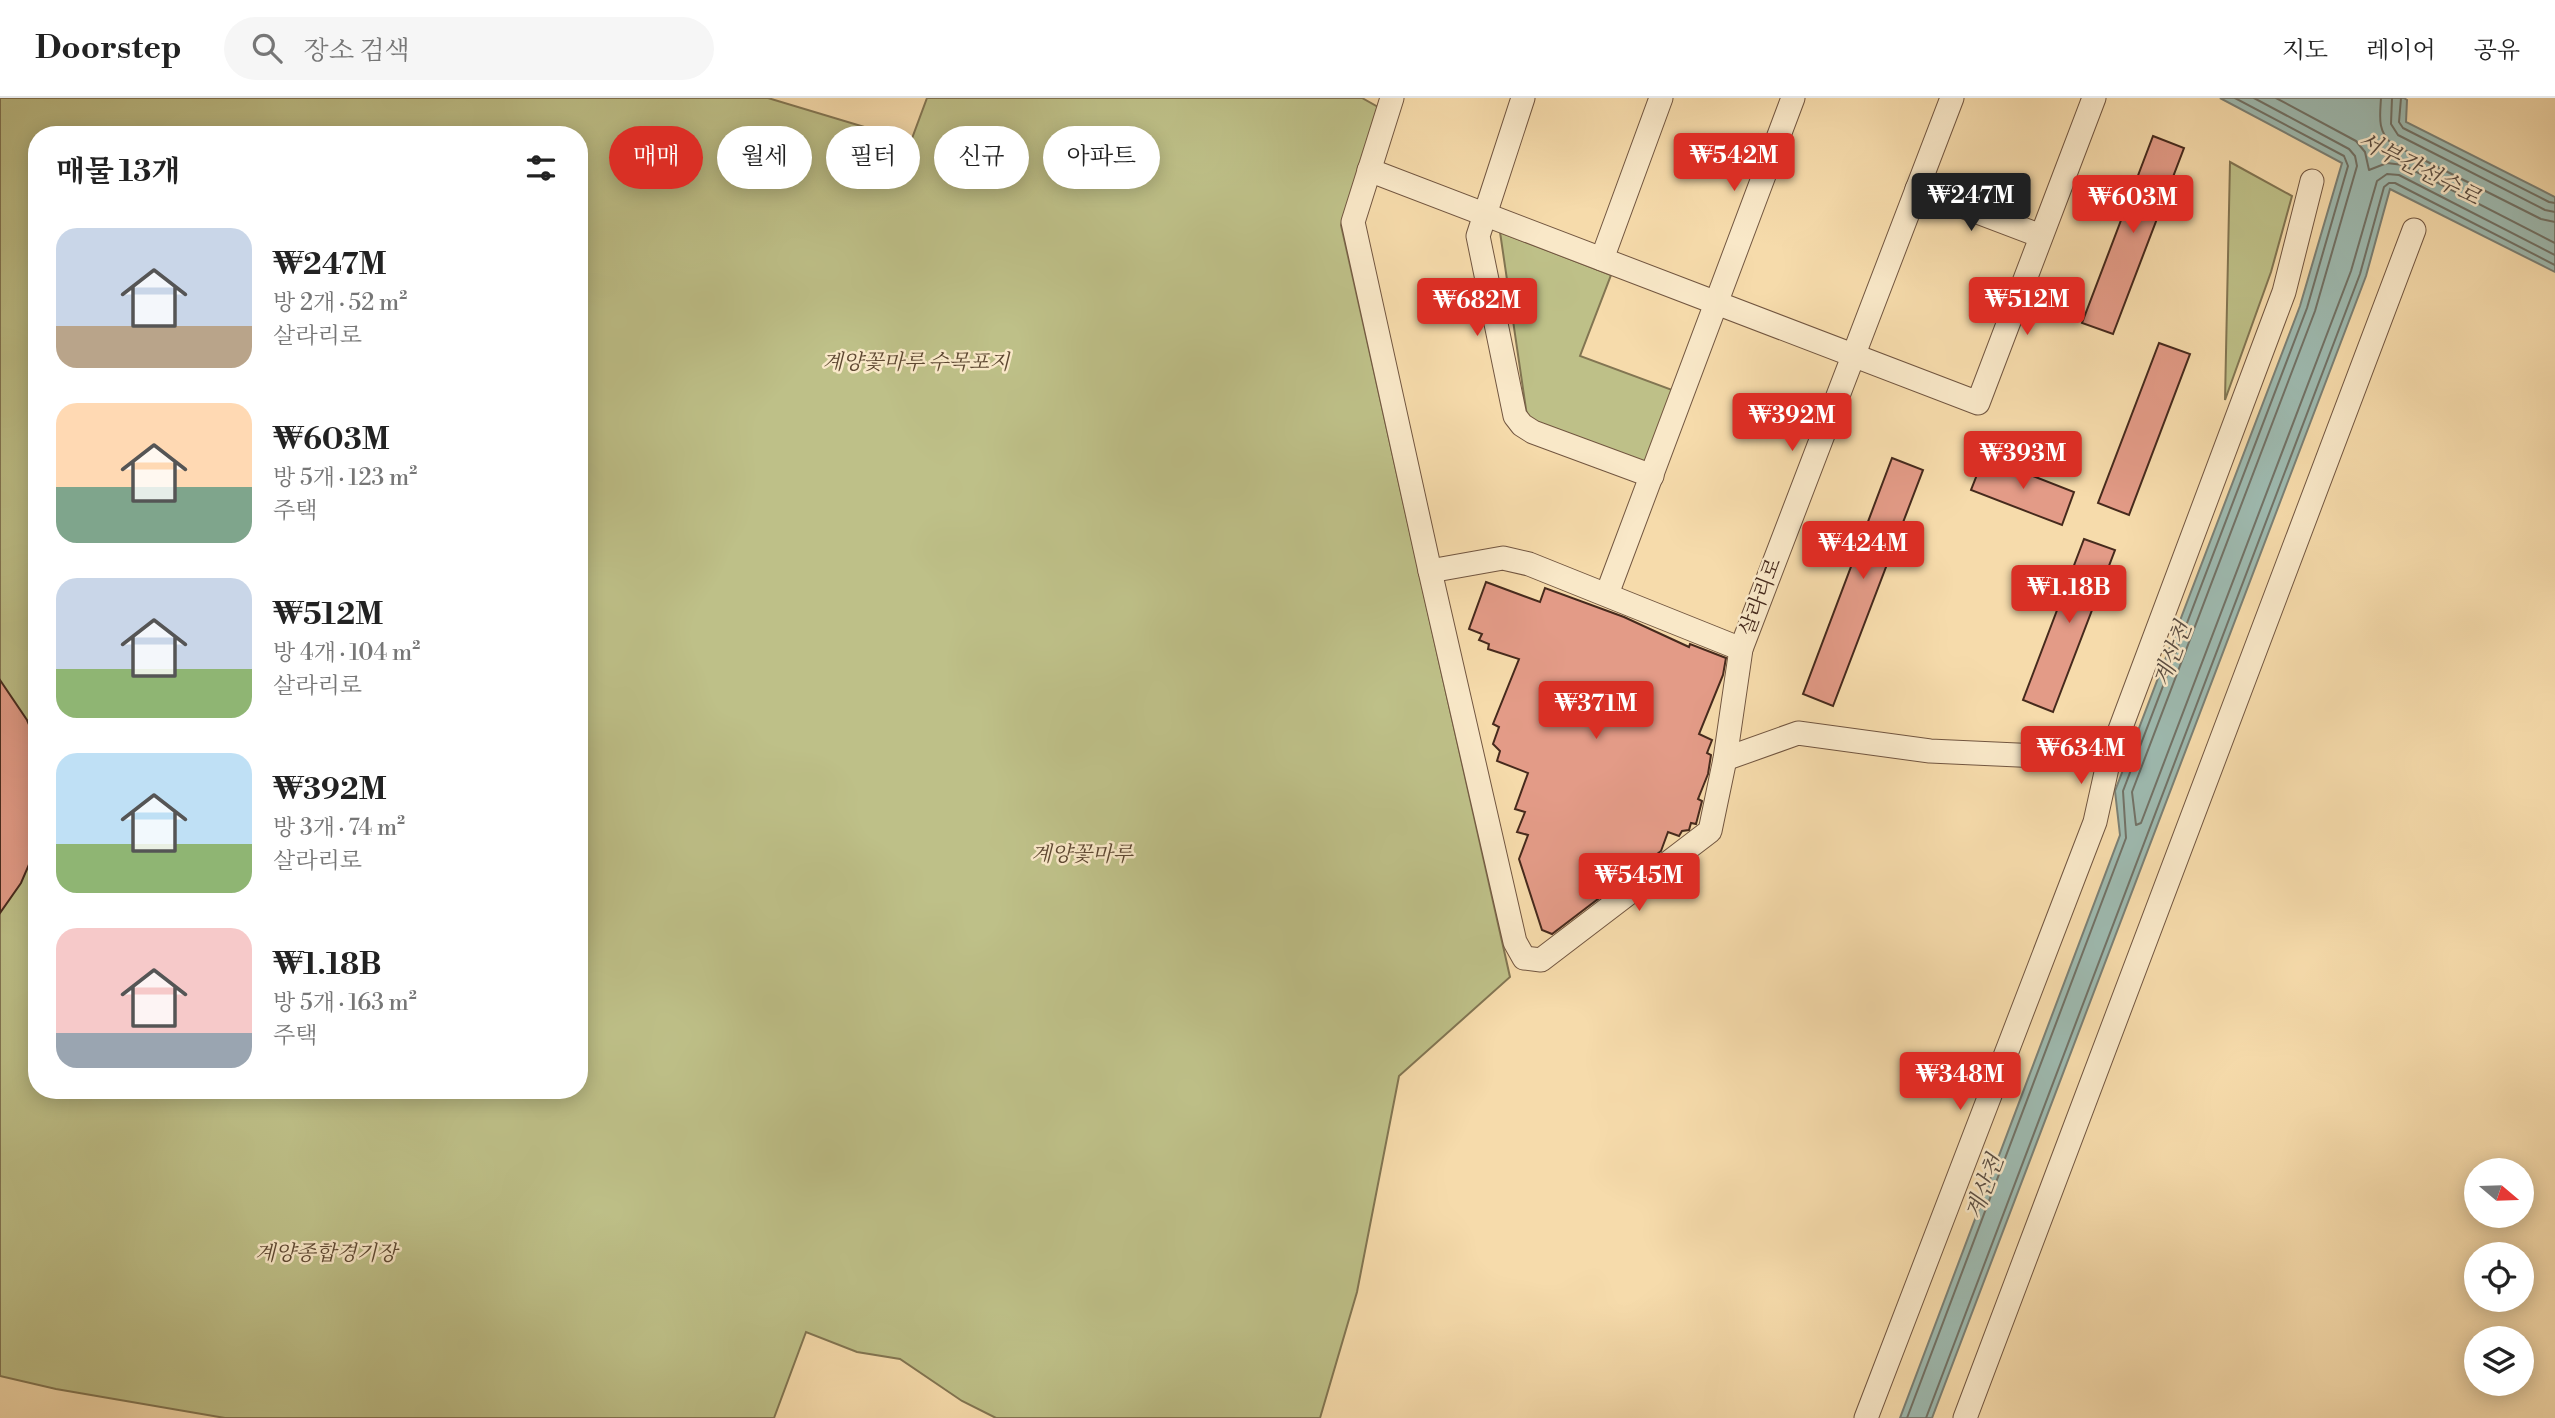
<!DOCTYPE html>
<html lang="ko">
<meta charset="utf-8">
<style>
body{margin:0;font-family:"Libre Bodoni","Noto Serif KR",serif;background:#f6f6f6;color:#222;height:100vh;display:flex;flex-direction:column;font-size:26px;white-space:nowrap}
*{box-sizing:border-box;margin:0}
p{font-size:23px;color:#767676}
.icon{flex:none;width:38px;height:38px;fill:none;stroke:currentColor;stroke-width:2;stroke-linecap:round;stroke-linejoin:round}
.map{position:relative;flex:1;overflow:hidden}
.drawer{position:absolute;left:28px;top:28px;width:560px;height:973px;display:flex;flex-direction:column;background:#fff;border-radius:28px;box-shadow:0 4px 18px #0003}
.drawer>*{flex:none}
.top-card{position:absolute;left:609px;top:28px;width:665px;height:63px;display:flex;gap:14px}
.needle{width:46px;rotate:109deg}
.tools{position:absolute;left:2464px;top:1060px;display:grid;gap:14px}
.tools a{display:grid;place-items:center;width:70px;height:70px;border-radius:50%;background:#fff;box-shadow:0 4px 18px #0003;font-size:35px}
.price{position:absolute;translate:-50% -60px;padding:0 16px;border-radius:7px;background:#d93025;color:#fff;font-size:23px;line-height:46px;filter:drop-shadow(0 2px 4px #0008)}
.price::after{content:'';position:absolute;left:50%;top:42px;width:21px;height:16px;margin-left:-10px;background:inherit;clip-path:polygon(0 0,100% 0,50% 100%)}
.price.current{background:#222;color:#fff}
ul{padding:0;list-style:none}
li{display:flex;align-items:center;gap:21px;height:175px;padding:0 28px}
li span{display:grid;place-items:center;flex:none;width:196px;height:140px;border-radius:21px;color:#555}
li>.icon{margin-inline-start:auto}
span .icon{width:84px;height:84px;fill:#fffc;stroke-width:1}
li b{font-size:30px}
h2{display:flex;justify-content:space-between;align-items:center;height:84px;padding:0 28px;font-size:30px}
.chip{padding:0 24px;border-radius:32px;background:#fff;box-shadow:0 4px 18px #0003;font-size:24px;line-height:63px}
.chip.current{background:#d93025;color:#fff}
header{display:flex;align-items:center;gap:42px;box-sizing:border-box;height:98px;padding:0 35px;background:#fff;border-bottom:2px solid #e0e0e0}
header strong{font-size:33px}
nav{display:flex;gap:38px;margin-inline-start:auto;font-size:24px}
.search{width:490px;height:63px;background:#f6f6f6;display:flex;align-items:center;gap:18px;box-sizing:border-box;padding:0 24px;border-radius:38px;color:#767676;font-size:26px}
.map>svg:first-child{display:block}
.green{fill:#bec088;stroke:#827552;stroke-width:2;fill-rule:evenodd}
.water{fill:#9ebab0;stroke:#7b8075;stroke-width:2}
.lines{fill:none;stroke-linecap:round;stroke-linejoin:round}
.shore{stroke:#727266;stroke-width:2}
.building{fill:#e39b87;stroke:#462a1d;stroke-width:2}
.street-casing{stroke:#725640;stroke-width:25}
.street{stroke:#f9e8c8;stroke-width:23}
.labels{text-anchor:middle;dominant-baseline:central;stroke-width:5;stroke-linejoin:round;paint-order:stroke}
.park-label{font-size:21px;font-style:italic;fill:#5e4832;stroke:#f9e8c8}
.street-label{font-size:21px;fill:#462a1d;stroke:#f9e8c8}
.water-label{font-size:23px;font-style:italic;fill:#5c4e42;stroke:#f9e8c8}
</style>
<header>
<strong>Doorstep</strong>
<div class="search"><svg class="icon" aria-label="search" viewBox="0 0 24 24"><circle cx="10" cy="10" r="6"/><path d="M15 15l6 6"/></svg>장소 검색</div>
<nav><a>지도</a><a>레이어</a><a>공유</a></nav>
</header>
<div class="map">
<svg width="2555" height="1320" viewBox="0 0 2555 1320">
<rect width="100%" height="100%" fill="#f6dbab"/>
<filter id="stains"><feTurbulence type="fractalNoise" baseFrequency=".00286" numOctaves="4"/><feColorMatrix values="0 0 0 0 .2 0 0 0 0 .09 0 0 0 0 .02 0 0 0 .5 -.17"/></filter>
<radialGradient id="worn" r=".72"><stop offset=".6" stop-color="#630" stop-opacity="0"/><stop offset="1" stop-color="#630" stop-opacity=".3"/></radialGradient>
<g class="green">
<path d="M 0,0 L 768,0 L 911,43 L 927,0 L 1362,0 L 1378,9 L 1341,127 L 1510,879 L 1399,978 L 1357,1194 L 1320,1320 L 996,1320 L 962,1303 L 900,1261 L 857,1254 L 806,1234 L 774,1320 L 225,1320 L 56,1291 L 0,1278 ZM 37,37 L 579,37 L 579,992 L 37,992 Z"/>
<path d="M 2230,64 L 2292,98 L 2271,174 L 2225,302 Z"/>
<path d="M 1500,134 L 1611,177 L 1580,258 L 1675,293 L 1647,366 L 1532,323 L 1527,318 Z"/>
</g>
<path class="water" d="M 2220,0 L 2404,0 L 2407,2 L 2406,24 L 2555,99 L 2555,174 L 2390,91 L 2366,178 L 1932,1320 L 1900,1320 L 2120,737 L 2115,693 L 2300,208 L 2342,65 Z"/>
<g class="lines">
<g class="shore">
<path d="M 2254,0 L 2349,51 L 2355,58 L 2357,68 L 2315,213 L 2132,694 L 2136,727 L 2141,725 L 2351,173 L 2377,83 L 2387,76 L 2399,77 L 2555,157"/>
<path d="M 2276,0 L 2356,43 L 2365,54 L 2369,72 L 2387,65 L 2403,67 L 2555,145"/>
<path d="M 2381,0 C 2380,18 2377,33 2392,46 L 2541,121 L 2555,124"/>
<path d="M 2392,0 L 2391,26 L 2398,37 L 2545,112 L 2555,114"/>
<path d="M 2401,0 L 2399,24 L 2403,30 L 2549,104 L 2555,105"/>
<path d="M 1907,1320 L 2126,740 L 2123,693 L 2307,210 L 2348,68 L 2344,58 L 2235,0"/>
<path d="M 1926,1320 L 2360,176 L 2384,89 L 2389,85 L 2395,85 L 2555,167"/>
</g>
</g>
<g class="building">
<path d="M 2153,38 L 2184,50 L 2113,236 L 2082,225 Z"/>
<path d="M 2159,245 L 2190,256 L 2129,417 L 2098,405 Z"/>
<path d="M 1984,359 L 2074,394 L 2062,427 L 1971,392 Z"/>
<path d="M 1892,360 L 1923,372 L 1833,608 L 1803,596 Z"/>
<path d="M 2084,441 L 2115,452 L 2053,614 L 2023,602 Z"/>
<path d="M 1486,484 L 1540,504 L 1545,490 L 1624,519 L 1689,549 L 1690,546 L 1726,560 L 1723,577 L 1699,636 L 1712,642 L 1707,655 L 1711,657 L 1708,676 L 1698,701 L 1702,703 L 1696,726 L 1691,725 L 1689,732 L 1682,733 L 1679,738 L 1668,734 L 1661,753 L 1552,836 L 1542,832 L 1519,761 L 1528,737 L 1517,734 L 1525,714 L 1515,711 L 1528,675 L 1497,663 L 1500,653 L 1493,646 L 1499,629 L 1493,626 L 1519,561 L 1488,551 L 1489,546 L 1479,542 L 1482,536 L 1469,531 Z"/>
<path d="M 0,582 L 27,622 L 37,645 L 37,748 L 21,785 L 0,815 Z"/>
</g>
<g class="lines">
<g class="street-casing">
<g id="street">
<path d="M 1392,0 L 1353,124 L 1430,473 L 1515,844 L 1524,860 L 1541,862 L 1710,733 L 1725,661 L 1741,551 L 1952,0"/>
<path d="M 1523,0 L 1478,138 L 1515,318 L 1522,327 L 1533,334 L 1652,378"/>
<path d="M 1369,72 L 1978,305 L 2094,0"/>
<path d="M 1917,91 L 2041,138"/>
<path d="M 1602,161 L 1661,0"/>
<path d="M 1430,473 L 1503,460 L 1529,466 L 1741,551"/>
<path d="M 1607,496 L 1793,0"/>
<path d="M 1725,661 L 1798,635 L 1930,653 L 2109,661 L 2284,194 L 2312,83"/>
<path d="M 1866,1320 L 2095,724 L 2109,661"/>
<path d="M 1965,1320 L 2414,132"/>
</g>
</g>
<use href="#street" class="street"/>
</g>
<g class="labels">
<g class="park-label">
<text x="916" y="265">계양꽃마루 수목포지</text>
<text x="1082" y="757">계양꽃마루</text>
<text x="326" y="1156">계양종합경기장</text>
</g>
<g class="street-label">
<text transform="translate(1761 499) rotate(-69)">살라리로</text>
</g>
<g class="water-label">
<text transform="translate(2419 71) rotate(27)">서부간선수로</text>
<text transform="translate(2173 556) rotate(-69)">계산천</text>
<text transform="translate(1985 1089) rotate(-69)">계산천</text>
</g>
</g>
<rect width="100%" height="100%" filter="url(#stains)"/>
<rect width="100%" height="100%" fill="url(#worn)"/>
</svg>
<div class="tools">
<a><svg class="needle" viewBox="-14 -14 28 28"><path d="M0-13l5 13h-10z" fill="#e53935"/><path d="M0 13l5-13h-10z" fill="#767676"/></svg></a>
<a><svg class="icon" aria-label="locate" viewBox="0 0 24 24"><circle cx="12" cy="12" r="6"/><path d="M12 2v4M12 18v4M2 12h4M18 12h4"/></svg></a>
<a><svg class="icon" aria-label="layers" viewBox="0 0 24 24"><path d="M12 4l9 5-9 5-9-5zM3 14l9 5 9-5"/></svg></a>
</div>
<b class="price" style="left:1734px;top:95px">₩542M</b>
<b class="price current" style="left:1971px;top:135px">₩247M</b>
<b class="price" style="left:2133px;top:137px">₩603M</b>
<b class="price" style="left:2027px;top:239px">₩512M</b>
<b class="price" style="left:1477px;top:240px">₩682M</b>
<b class="price" style="left:1792px;top:355px">₩392M</b>
<b class="price" style="left:2023px;top:393px">₩393M</b>
<b class="price" style="left:1863px;top:483px">₩424M</b>
<b class="price" style="left:2069px;top:527px">₩1.18B</b>
<b class="price" style="left:1596px;top:643px">₩371M</b>
<b class="price" style="left:2081px;top:688px">₩634M</b>
<b class="price" style="left:1639px;top:815px">₩545M</b>
<b class="price" style="left:1960px;top:1014px">₩348M</b>
<div class="top-card">
<a class="chip current">매매</a>
<a class="chip">월세</a>
<a class="chip">필터</a>
<a class="chip">신규</a>
<a class="chip">아파트</a>
</div>
<section class="drawer">
<h2>매물 13개<svg class="icon" aria-label="filters" viewBox="0 0 24 24"><path d="M4 7h16M4 17h16"/><circle cx="9" cy="7" r="2"/><circle cx="15" cy="17" r="2"/></svg></h2>
<ul>
<li><span style="background:linear-gradient(#c9d6e8 70%,#b9a48a 0)"><svg class="icon" aria-label="home" viewBox="0 0 24 24"><path d="M3 11l9-7 9 7M6 9v11h12V9"/></svg></span><div><b>₩247M</b><p>방 2개 · 52 m²</p><p>살라리로</p></div></li>
<li><span style="background:linear-gradient(#ffd9b3 60%,#7fa58c 0)"><svg class="icon" aria-label="home" viewBox="0 0 24 24"><path d="M3 11l9-7 9 7M6 9v11h12V9"/></svg></span><div><b>₩603M</b><p>방 5개 · 123 m²</p><p>주택</p></div></li>
<li><span style="background:linear-gradient(#c9d6e8 65%,#8fb573 0)"><svg class="icon" aria-label="home" viewBox="0 0 24 24"><path d="M3 11l9-7 9 7M6 9v11h12V9"/></svg></span><div><b>₩512M</b><p>방 4개 · 104 m²</p><p>살라리로</p></div></li>
<li><span style="background:linear-gradient(#bfe0f5 65%,#8fb573 0)"><svg class="icon" aria-label="home" viewBox="0 0 24 24"><path d="M3 11l9-7 9 7M6 9v11h12V9"/></svg></span><div><b>₩392M</b><p>방 3개 · 74 m²</p><p>살라리로</p></div></li>
<li><span style="background:linear-gradient(#f6c9c9 75%,#9aa5b1 0)"><svg class="icon" aria-label="home" viewBox="0 0 24 24"><path d="M3 11l9-7 9 7M6 9v11h12V9"/></svg></span><div><b>₩1.18B</b><p>방 5개 · 163 m²</p><p>주택</p></div></li>
</ul>
</section>
</div>
